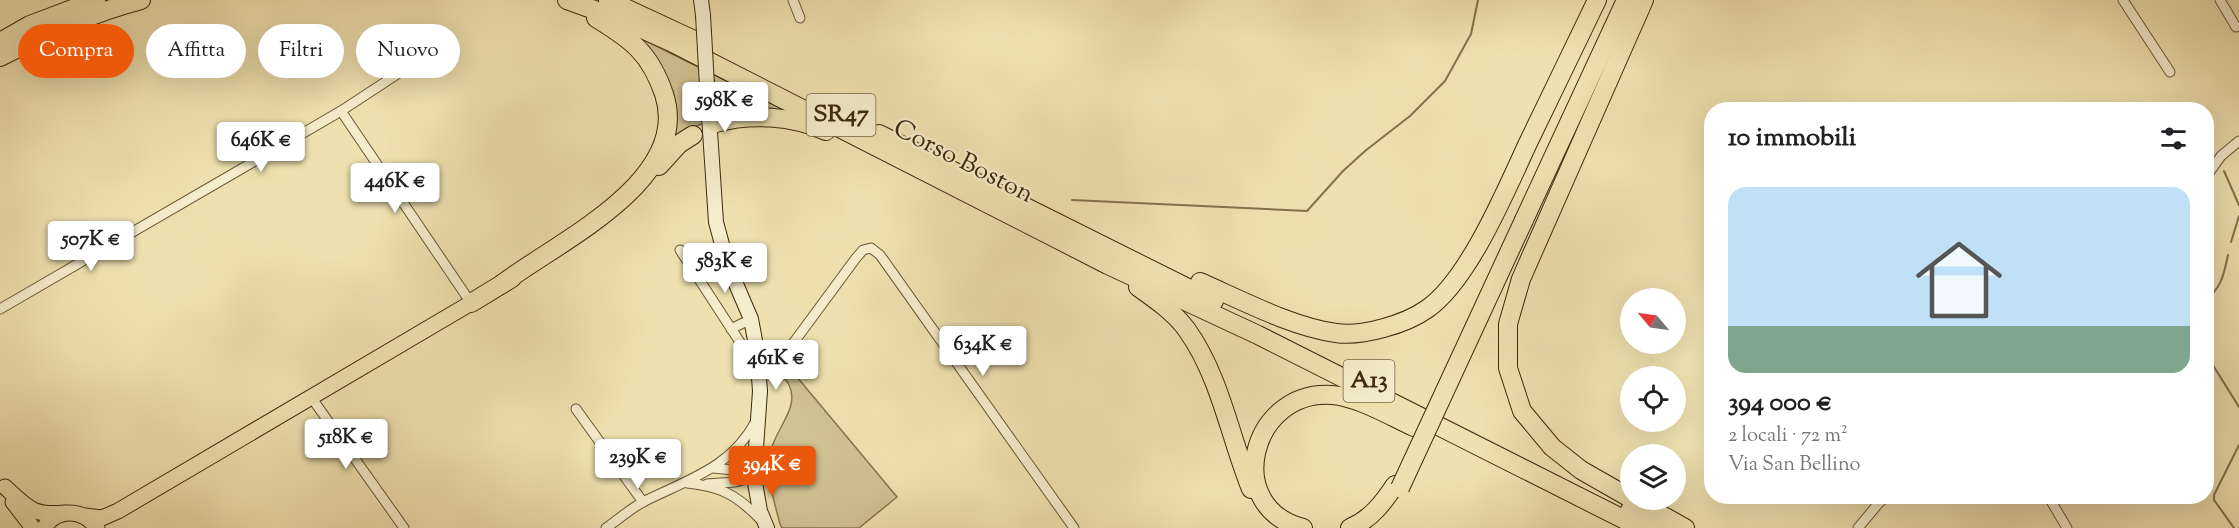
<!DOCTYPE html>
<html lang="it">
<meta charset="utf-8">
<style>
body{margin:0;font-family:"Sorts Mill Goudy",serif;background:#f6f6f6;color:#202124;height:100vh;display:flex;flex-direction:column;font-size:22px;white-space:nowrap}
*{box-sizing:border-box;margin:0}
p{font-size:20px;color:#757577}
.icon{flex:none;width:33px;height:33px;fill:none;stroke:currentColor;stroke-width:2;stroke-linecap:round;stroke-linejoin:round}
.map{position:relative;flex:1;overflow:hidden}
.drawer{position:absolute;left:1704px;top:102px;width:510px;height:402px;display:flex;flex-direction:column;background:#fff;border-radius:24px;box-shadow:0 6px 24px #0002}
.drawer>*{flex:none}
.guide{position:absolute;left:18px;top:24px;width:570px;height:54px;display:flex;gap:12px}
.needle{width:39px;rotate:299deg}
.buttons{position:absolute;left:1620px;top:288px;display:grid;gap:12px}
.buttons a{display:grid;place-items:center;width:66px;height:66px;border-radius:50%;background:#fff;box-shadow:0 6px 24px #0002;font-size:30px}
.price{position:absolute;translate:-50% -51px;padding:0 14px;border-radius:6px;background:#fff;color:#222;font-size:20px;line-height:39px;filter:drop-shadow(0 2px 3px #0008)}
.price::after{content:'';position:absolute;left:50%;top:36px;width:18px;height:14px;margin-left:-9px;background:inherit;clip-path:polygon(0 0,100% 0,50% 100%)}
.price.selected{background:#ea580c;color:#fff}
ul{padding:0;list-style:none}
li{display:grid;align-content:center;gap:12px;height:318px;padding:0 24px}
li span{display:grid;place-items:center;height:186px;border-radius:18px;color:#555}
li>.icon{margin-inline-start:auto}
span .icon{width:108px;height:108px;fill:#fffc;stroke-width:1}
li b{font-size:26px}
h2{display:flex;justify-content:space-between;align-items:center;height:72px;padding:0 24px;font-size:26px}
.chip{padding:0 21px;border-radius:27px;background:#fff;box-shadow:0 6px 24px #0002;font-size:21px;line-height:54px}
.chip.selected{background:#ea580c;color:#fff}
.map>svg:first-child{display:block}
.green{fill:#d1c293;stroke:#887550;stroke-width:1.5}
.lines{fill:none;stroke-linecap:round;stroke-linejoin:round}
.stream{stroke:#84714d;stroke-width:2}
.street-casing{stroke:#6a5636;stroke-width:11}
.secondary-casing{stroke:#3e280d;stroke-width:16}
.primary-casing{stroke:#3e280d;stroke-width:17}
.highway-casing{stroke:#3e280d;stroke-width:20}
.street{stroke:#f5eccb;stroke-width:9}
.secondary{stroke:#f5eccb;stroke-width:14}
.primary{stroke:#efe1af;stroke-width:15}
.highway{stroke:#efe1af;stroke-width:18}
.secondary-bridge-casing{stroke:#3e280d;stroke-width:16;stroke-linecap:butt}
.highway-bridge-casing{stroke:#3e280d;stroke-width:20;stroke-linecap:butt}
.secondary-bridge{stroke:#f5eccb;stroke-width:14}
.highway-bridge{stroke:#efe1af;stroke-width:18}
.labels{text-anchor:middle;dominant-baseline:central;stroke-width:4.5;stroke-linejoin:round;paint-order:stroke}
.shield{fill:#f5eccb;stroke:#756346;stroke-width:1.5}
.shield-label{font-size:24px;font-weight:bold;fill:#3e280d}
.street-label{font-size:26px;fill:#3e280d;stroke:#f5eccb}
</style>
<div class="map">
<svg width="2239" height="528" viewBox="0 0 2239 528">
<rect width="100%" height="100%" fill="#efe1af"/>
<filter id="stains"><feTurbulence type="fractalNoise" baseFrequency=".00333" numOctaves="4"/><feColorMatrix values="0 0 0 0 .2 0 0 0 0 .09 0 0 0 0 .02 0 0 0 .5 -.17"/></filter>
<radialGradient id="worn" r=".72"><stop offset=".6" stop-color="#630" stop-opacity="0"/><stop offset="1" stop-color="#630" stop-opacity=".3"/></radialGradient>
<g class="green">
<path d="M 642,39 L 785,110 L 783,115 L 725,116 L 696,126 L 673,146 L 670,125 L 639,43 Z"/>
<path d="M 787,365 L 897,497 L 859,528 L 782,528 L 780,524 C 774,501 767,480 770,455 C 772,432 801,409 789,385 C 788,381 783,378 780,374 Z"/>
</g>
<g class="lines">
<g class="stream">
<path d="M 2224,171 L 2239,205"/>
<path d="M 1072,200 L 1307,211 L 1343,171 L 1365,151 L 1410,116 L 1445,81 L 1471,34 L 1478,0"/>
<path d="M 2231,242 L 2239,216"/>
<path d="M 2206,299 C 2222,288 2224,273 2228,255"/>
<path d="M 2206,354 L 2239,407"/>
<path d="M 2234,528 L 2214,500 L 2214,495 L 2239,445"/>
</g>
<g class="street-casing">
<g id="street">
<path d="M 793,0 L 800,18"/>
<path d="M 2123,0 L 2170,72"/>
<path d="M 2220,0 L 2236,27"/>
<path d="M 341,111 L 471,303"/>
<path d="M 2206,177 L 2221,156 L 2239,141"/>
<path d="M 680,250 L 747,353 L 753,357 L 758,358"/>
<path d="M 0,309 L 341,111 L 431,52"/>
<path d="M 731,329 L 751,319"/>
<path d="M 758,366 L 776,362 L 783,357 L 856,258 L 863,250 L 871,248 L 880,255 L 1074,528"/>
<path d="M 311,397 L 404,528"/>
<path d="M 576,409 L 643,502"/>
<path d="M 713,468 L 733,470 L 754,477"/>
<path d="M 687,483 C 720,486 737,495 760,519"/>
<path d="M 707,484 L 735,482 L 754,477"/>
<path d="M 2048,496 L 2067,528"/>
<path d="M 606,528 C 619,519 631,508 645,501 C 689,479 731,468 756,421"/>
<path d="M 1858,528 L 1878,504 L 1887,496"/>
</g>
</g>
<g class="secondary-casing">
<g id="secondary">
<path d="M 701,0 L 703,15"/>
<path d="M 707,86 L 716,222 L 727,263 L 751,319 L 757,351 L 760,391 L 754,477 L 760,511 L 767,528"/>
</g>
</g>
<g class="primary-casing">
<g id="primary">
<path d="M 5,487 C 28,508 32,516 65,513"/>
<path d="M 13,502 L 33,528"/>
<path d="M 85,516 L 102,518 L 118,511 L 471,303"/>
<path d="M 44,528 C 57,507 83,509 97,528"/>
</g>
</g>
<g class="highway-casing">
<g id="highway">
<path d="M 567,0 L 622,20 L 671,42 L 1108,265 L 1258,335 L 1641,528"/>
<path d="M 608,0 L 694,40"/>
<path d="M 0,42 L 30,25 L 96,0"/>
<path d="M 0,57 C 45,34 91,13 141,0"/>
<path d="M 716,123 C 751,113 792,116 826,131"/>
<path d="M 879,134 L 1214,301"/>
<path d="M 659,166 L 679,144 L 693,135"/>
<path d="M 1524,220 L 1626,0"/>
<path d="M 1200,282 C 1241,300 1292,327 1336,333 C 1362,337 1406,324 1427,309 C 1469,280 1506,190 1528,143 C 1551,95 1574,48 1597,0"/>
<path d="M 502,284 C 555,243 693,181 664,94 C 650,53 632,40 596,18"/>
<path d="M 1138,287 C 1155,299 1175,313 1187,330 C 1220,376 1230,437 1251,489"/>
<path d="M 471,303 L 512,278"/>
<path d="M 1630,498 L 1581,470 L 1552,447 L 1522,411 L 1508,368 L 1508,324 L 1521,279 L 1644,0"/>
<path d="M 1630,510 L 1666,528"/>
<path d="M 1658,513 L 1685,528"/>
<path d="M 1303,528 C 1221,507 1251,389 1332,395 C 1358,397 1390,416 1414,427"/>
<path d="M 1350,528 C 1371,519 1383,503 1395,485"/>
</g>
</g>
<use href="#street" class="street"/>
<use href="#secondary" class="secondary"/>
<use href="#primary" class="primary"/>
<use href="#highway" class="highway"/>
<g class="secondary-bridge-casing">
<path id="secondary-bridge" d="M 703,15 L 707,86"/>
</g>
<g class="highway-bridge-casing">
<path id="highway-bridge" d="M 1400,488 L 1524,220"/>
</g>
<use href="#secondary-bridge" class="secondary-bridge"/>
<use href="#highway-bridge" class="highway-bridge"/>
</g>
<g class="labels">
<g class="shield">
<rect x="806.5" y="94" width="69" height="42" rx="4.5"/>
<rect x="1343.5" y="360" width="51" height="42" rx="4.5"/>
</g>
<g class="shield-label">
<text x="841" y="115">SR47</text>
<text x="1369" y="381">A13</text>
</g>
<g class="street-label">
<text transform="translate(963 162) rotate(27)">Corso Boston</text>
</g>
</g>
<rect width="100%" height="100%" filter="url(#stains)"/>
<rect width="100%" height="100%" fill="url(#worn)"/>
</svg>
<div class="buttons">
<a><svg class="needle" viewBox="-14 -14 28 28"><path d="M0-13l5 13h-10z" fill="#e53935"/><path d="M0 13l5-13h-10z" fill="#757577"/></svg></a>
<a><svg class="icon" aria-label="locate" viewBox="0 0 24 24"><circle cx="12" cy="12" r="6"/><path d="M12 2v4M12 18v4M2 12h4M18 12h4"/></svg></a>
<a><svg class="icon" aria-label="layers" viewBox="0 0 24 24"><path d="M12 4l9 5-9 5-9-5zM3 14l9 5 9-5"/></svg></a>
</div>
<b class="price" style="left:725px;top:133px">598K €</b>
<b class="price" style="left:261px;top:173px">646K €</b>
<b class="price" style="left:395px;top:214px">446K €</b>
<b class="price" style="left:91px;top:272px">507K €</b>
<b class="price" style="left:725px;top:294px">583K €</b>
<b class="price" style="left:983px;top:377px">634K €</b>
<b class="price" style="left:776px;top:391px">461K €</b>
<b class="price" style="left:346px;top:470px">518K €</b>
<b class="price" style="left:638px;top:490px">239K €</b>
<b class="price selected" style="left:772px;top:497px">394K €</b>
<div class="guide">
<a class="chip selected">Compra</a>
<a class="chip">Affitta</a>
<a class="chip">Filtri</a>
<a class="chip">Nuovo</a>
</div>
<section class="drawer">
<h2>10 immobili<svg class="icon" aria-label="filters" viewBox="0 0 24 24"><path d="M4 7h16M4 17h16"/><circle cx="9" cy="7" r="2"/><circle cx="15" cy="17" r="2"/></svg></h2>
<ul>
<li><span style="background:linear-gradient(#bfe0f5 75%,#7fa58c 0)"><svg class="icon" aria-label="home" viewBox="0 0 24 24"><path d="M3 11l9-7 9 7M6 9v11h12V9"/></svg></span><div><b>394 000 €</b><p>2 locali · 72 m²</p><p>Via San Bellino</p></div></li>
</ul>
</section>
</div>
